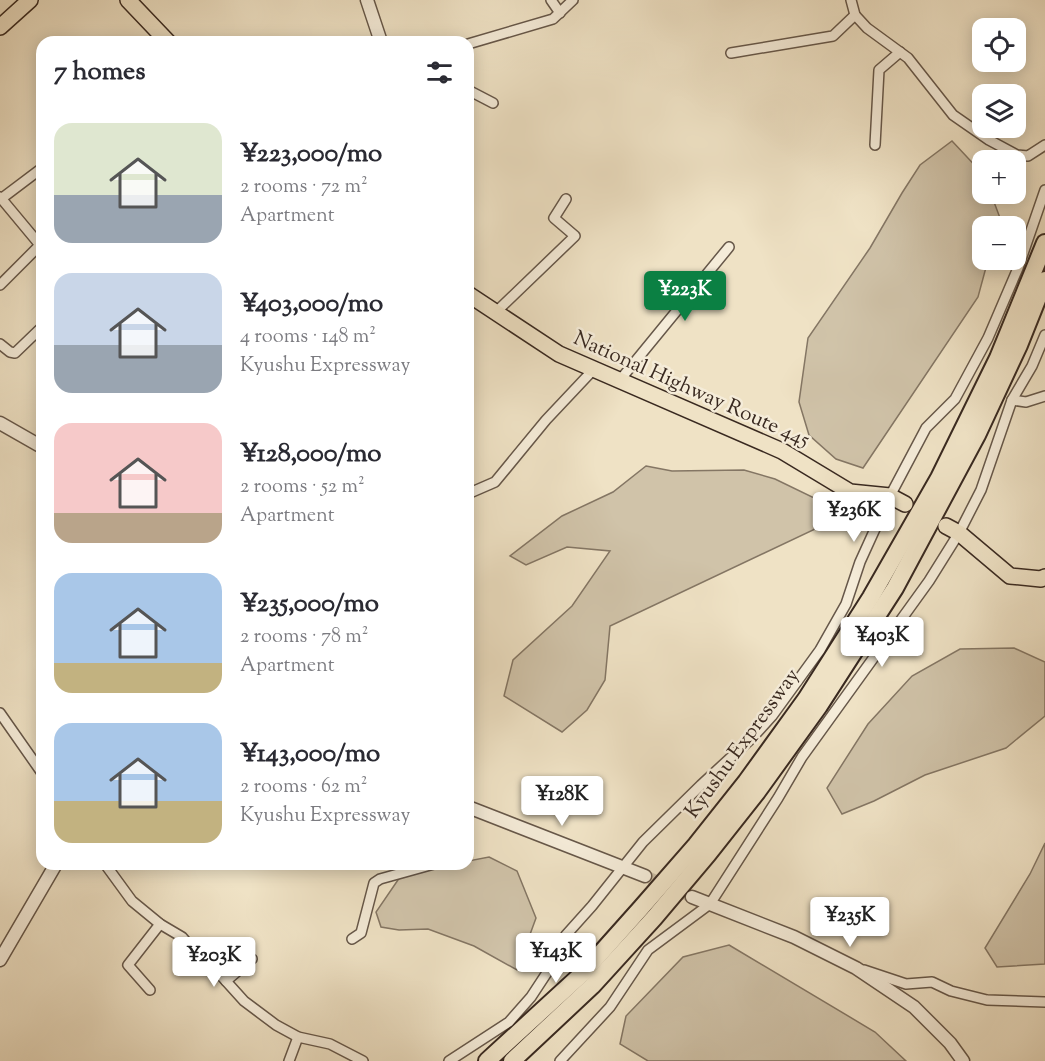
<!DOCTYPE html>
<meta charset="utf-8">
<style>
body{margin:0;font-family:"Sorts Mill Goudy",serif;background:#f2f2f3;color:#2b2b33;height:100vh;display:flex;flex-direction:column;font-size:22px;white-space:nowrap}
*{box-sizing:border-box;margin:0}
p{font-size:20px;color:#7c7c81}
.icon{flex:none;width:33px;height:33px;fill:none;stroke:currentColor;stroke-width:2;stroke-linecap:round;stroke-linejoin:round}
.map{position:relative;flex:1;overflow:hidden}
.sheet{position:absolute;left:36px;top:36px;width:438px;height:834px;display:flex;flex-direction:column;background:#fff;border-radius:18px;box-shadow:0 3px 15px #0003}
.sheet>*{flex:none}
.buttons{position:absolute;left:972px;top:18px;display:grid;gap:12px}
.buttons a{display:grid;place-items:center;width:54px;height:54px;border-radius:12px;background:#fff;box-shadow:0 3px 15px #0003;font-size:30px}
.price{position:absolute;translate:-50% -51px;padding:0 14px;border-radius:6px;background:#fff;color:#222;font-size:20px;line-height:39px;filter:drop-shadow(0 2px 3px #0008)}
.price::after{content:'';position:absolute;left:50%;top:36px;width:18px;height:14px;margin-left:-9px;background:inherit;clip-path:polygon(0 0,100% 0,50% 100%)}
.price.selected{background:#0b8043;color:#fff}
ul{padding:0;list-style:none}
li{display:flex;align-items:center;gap:18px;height:150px;padding:0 18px}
li span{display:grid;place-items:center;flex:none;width:168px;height:120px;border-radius:18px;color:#555}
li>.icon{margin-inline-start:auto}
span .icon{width:72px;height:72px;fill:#fffc;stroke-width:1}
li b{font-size:26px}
h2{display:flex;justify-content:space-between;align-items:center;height:72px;padding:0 18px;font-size:26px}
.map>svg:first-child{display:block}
.green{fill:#d0c3a9;stroke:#847664;stroke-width:1.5}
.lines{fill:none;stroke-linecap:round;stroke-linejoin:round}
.tertiary-tunnel{stroke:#cbbda4;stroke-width:12;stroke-dasharray:12 6;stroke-linecap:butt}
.minor-casing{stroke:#665749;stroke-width:12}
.tertiary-casing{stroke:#665749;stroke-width:15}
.trunk-casing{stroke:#392920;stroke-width:18}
.motorway-casing{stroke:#392920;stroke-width:20}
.minor{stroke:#f5ecd9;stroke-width:9}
.tertiary{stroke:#f5ecd9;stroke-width:12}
.trunk{stroke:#efe2c5;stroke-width:15}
.motorway{stroke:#efe2c5;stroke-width:16}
.labels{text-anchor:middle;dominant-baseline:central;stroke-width:5;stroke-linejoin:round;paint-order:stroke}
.street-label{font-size:21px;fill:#392920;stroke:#f5ecd9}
</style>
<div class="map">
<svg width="1045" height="1061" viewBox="0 0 1045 1061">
<rect width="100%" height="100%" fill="#efe2c5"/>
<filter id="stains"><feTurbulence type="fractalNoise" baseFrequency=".00333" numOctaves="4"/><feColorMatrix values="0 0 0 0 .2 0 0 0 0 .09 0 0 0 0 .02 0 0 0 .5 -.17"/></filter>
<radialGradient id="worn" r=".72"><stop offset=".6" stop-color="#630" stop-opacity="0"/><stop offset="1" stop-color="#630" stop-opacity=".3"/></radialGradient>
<g class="green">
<path d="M 952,141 L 982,173 L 982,194 L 991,194 L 1000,218 L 997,226 L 982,226 L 982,260 L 988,260 L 978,297 L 863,468 L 836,459 L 809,435 L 799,402 L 808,338 L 870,248 L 902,193 L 920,165 Z"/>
<path d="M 646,466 L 672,471 L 744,470 L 775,479 L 837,509 L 830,522 L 610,626 L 605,680 L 587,710 L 562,732 L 504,696 L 513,660 L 572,606 L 610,551 L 567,547 L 526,565 L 510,556 L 562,516 L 613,492 Z"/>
<path d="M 1014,648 L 1045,662 L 1045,716 L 1006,748 L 925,775 L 874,801 L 842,814 L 827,788 L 868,724 L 912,676 L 960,649 Z"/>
<path d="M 1045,843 L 1045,964 L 997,967 L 985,948 L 1030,874 Z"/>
<path d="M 489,857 L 517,871 L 536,918 L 517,970 L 474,946 L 428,929 L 399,930 L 381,927 L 376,912 L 400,877 L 451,864 L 468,864 L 468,861 Z"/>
<path d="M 729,945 L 875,1032 L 906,1061 L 648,1061 L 620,1044 L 626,1016 L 683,957 Z"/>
</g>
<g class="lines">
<path class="tertiary-tunnel" d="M 645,876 L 692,897"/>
<g class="minor-casing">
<g id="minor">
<path d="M 551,0 L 560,13"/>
<path d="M 851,0 L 855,15 L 867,28 L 908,58 L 953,115 L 989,140 L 1017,155 L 1028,156 L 1045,145"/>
<path d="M 468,44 L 553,19 L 573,0"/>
<path d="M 731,53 L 833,36 L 855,15"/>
<path d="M 468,90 L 493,103"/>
<path d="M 875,145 L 879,70 L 900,52"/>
<path d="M 0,197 L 40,245 L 0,285"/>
<path d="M 1,199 L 42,168"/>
<path d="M 496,312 L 575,236 L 554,218 L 566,199"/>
<path d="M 0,344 L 10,352 L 15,353 L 42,327"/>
<path d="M 620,380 L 729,247"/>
<path d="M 1012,400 L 1026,402 L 1045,396"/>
<path d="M 472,492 L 495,482 L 546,420 L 594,369"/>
<path d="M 0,713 L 42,773"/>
<path d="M 105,864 L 132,901 L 160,924 L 182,937 L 199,957 L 216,970 L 244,1001 L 276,1025 L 298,1037 L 330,1044 L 363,1061"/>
<path d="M 352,939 L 361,933 L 374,883 L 380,879 L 434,864"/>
<path d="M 864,970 L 906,984 L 932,982 L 951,991 L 987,1000 L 1045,1002"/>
<path d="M 226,981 L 252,959"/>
<path d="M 150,990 L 128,965 L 160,924"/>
<path d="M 289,1061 L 298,1037"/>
<path d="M 449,1061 L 509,1022 L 531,997 L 554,962 L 566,935 L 592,906 L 643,842 L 701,785 L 753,737 L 772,716 L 820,650 L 846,604 L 860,562 L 890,496 L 926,428 L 955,399 L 988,338 L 1018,268 L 1045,190"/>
<path d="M 560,1061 L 610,1007 L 648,950 L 710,904 L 778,798 L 802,757 L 929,581 L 959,533 L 981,490 L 1012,400 L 1032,366 L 1045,335"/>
</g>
</g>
<g class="tertiary-casing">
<g id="tertiary">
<path d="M 367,0 L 381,42"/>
<path d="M 0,423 L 42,447"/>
<path d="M 468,807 L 645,876"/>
<path d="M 692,897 L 794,937 L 856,968 L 914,1007 L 950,1043 L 963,1061"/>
<path d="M 0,960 L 56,864"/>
</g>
</g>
<g class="trunk-casing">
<g id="trunk">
<path d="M 128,0 L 168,42"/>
<path d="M 0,27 L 30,0"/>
<path d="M 468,294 L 559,354 L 782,451 L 850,492 L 890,496 L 905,504"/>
<path d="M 946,526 L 959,533 L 1010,576 L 1041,579 L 1045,577"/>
</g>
</g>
<g class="motorway-casing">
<g id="motorway">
<path d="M 487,1061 L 583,973 L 641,908 L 696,845 L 746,782 L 806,699 L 871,597 L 939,478 L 998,358 L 1045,243"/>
<path d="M 512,1061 L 592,986 L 654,918 L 708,854 L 757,792 L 819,706 L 895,588 L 977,435 L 1019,345 L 1045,280"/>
</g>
</g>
<use href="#minor" class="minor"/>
<use href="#tertiary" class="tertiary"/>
<use href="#trunk" class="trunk"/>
<use href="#motorway" class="motorway"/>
</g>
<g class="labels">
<g class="street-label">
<text transform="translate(691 390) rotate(24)">National Highway Route 445</text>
<text transform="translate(743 744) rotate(-54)">Kyushu Expressway</text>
</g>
</g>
<rect width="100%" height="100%" filter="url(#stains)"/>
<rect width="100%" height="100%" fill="url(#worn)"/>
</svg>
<div class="buttons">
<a><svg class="icon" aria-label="locate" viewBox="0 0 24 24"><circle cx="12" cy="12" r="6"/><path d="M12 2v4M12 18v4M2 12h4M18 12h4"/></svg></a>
<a><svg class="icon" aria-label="layers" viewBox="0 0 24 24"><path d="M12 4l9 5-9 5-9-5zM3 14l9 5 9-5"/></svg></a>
<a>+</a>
<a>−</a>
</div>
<b class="price selected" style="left:685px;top:322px">¥223K</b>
<b class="price" style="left:854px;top:543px">¥236K</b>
<b class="price" style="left:882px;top:668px">¥403K</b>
<b class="price" style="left:562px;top:827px">¥128K</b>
<b class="price" style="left:850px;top:948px">¥235K</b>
<b class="price" style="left:556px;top:984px">¥143K</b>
<b class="price" style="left:214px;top:988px">¥203K</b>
<section class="sheet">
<h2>7 homes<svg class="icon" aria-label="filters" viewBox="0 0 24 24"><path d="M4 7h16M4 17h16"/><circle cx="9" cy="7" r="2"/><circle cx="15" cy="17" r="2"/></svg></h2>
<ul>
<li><span style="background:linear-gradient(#dfe7d0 60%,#9aa5b1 0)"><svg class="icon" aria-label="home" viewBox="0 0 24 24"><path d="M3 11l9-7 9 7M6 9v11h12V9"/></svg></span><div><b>¥223,000/mo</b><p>2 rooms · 72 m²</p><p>Apartment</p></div></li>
<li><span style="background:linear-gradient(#c9d6e8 60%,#9aa5b1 0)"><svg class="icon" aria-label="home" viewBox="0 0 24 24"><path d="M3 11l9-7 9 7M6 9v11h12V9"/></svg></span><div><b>¥403,000/mo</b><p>4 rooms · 148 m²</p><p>Kyushu Expressway</p></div></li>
<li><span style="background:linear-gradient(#f6c9c9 75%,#b9a48a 0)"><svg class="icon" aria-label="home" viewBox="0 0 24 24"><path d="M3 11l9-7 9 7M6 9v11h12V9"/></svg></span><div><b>¥128,000/mo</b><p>2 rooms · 52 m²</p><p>Apartment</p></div></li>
<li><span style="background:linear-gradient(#a9c7e8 75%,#c2b280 0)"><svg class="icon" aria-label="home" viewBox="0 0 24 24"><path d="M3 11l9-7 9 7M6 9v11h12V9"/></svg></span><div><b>¥235,000/mo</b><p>2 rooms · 78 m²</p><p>Apartment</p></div></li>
<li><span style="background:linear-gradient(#a9c7e8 65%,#c2b280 0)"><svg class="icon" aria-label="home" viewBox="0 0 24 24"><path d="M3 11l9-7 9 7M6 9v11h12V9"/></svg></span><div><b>¥143,000/mo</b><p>2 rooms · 62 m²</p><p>Kyushu Expressway</p></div></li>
</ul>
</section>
</div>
